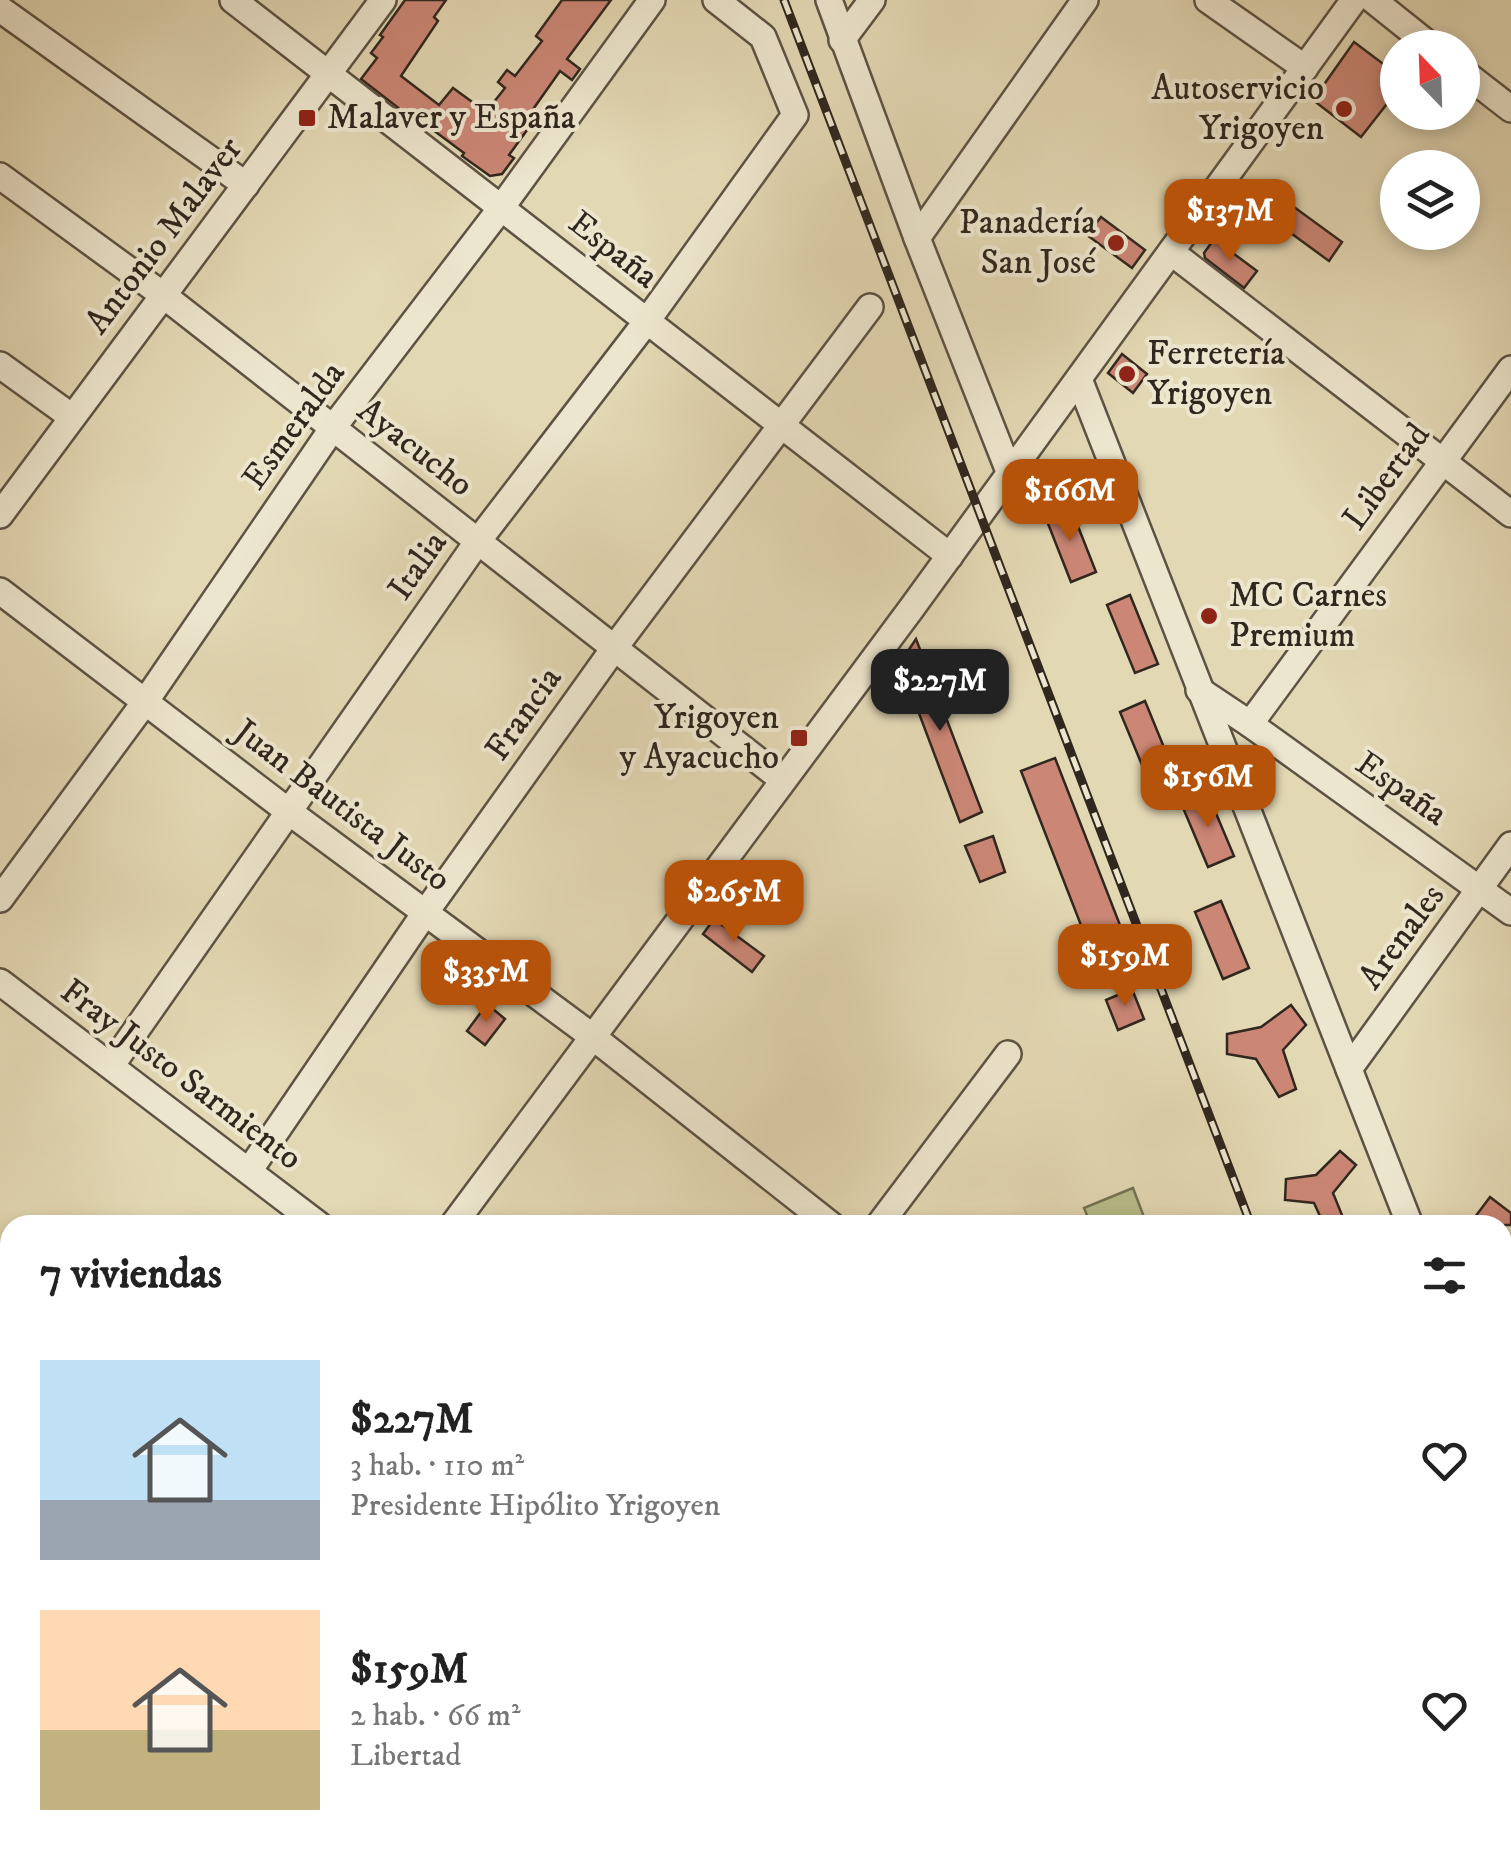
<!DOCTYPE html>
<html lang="es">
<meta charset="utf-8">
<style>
body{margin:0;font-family:"IM FELL DW Pica",serif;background:#f6f6f6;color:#222;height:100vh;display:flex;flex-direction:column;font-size:38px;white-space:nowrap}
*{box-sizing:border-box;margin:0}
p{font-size:32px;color:#767676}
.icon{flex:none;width:55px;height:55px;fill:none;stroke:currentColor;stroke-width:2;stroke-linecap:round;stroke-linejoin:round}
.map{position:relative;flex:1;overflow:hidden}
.sheet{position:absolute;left:0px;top:1215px;width:1512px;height:640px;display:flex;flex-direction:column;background:#fff;border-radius:30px 30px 0 0;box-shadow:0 5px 15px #0003}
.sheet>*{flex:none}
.needle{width:65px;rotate:337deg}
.controls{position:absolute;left:1380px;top:30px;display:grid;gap:20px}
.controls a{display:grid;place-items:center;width:100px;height:100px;border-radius:50%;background:#fff;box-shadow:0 5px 15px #0003;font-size:50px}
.price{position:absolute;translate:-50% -85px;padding:0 22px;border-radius:20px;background:#b45309;color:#fff;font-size:32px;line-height:65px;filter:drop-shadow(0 2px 5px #0008)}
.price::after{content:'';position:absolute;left:50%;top:60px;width:30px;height:22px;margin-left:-15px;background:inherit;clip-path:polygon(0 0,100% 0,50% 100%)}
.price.current{background:#222;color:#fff}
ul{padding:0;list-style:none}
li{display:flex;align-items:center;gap:30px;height:250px;padding:0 40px}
li span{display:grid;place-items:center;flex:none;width:280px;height:200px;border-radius:0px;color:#555}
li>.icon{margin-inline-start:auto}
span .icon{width:120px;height:120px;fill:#fffc;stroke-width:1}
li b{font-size:42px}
h2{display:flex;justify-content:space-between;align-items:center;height:120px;padding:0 40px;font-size:42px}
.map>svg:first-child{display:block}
.green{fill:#b8bd8a;stroke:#747254;stroke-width:2.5}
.building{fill:#cb8675;stroke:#30271e;stroke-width:2.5}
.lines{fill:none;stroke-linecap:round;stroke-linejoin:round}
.minor-casing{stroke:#5d5344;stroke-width:30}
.minor{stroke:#ede6ce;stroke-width:25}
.rail-casing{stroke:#30271e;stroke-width:9}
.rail{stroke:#ede6ce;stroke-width:5;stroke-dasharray:15;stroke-linecap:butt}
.poi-dot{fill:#8f2418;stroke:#ede6ce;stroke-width:4}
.labels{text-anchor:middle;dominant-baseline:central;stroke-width:8;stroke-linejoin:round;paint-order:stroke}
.poi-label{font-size:35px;fill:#30271e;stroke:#ede6ce;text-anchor:end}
.street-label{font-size:35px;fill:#30271e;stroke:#ede6ce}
</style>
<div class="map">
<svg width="1511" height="1855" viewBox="0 0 1511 1855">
<rect width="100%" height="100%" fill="#e3d8b4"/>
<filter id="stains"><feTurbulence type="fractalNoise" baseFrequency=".002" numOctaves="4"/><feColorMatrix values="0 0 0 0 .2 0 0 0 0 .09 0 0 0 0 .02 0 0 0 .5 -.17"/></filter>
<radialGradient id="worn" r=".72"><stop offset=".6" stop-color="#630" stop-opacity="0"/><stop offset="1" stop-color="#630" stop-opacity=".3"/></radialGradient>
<g class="green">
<path d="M 1133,1188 L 1147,1225 L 1091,1225 L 1084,1208 Z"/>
<path d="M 1503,1617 L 1511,1639 L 1511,1738 L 1503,1740 Z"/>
<path d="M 1338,1845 L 1445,1845 L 1449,1855 L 1342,1855 Z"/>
</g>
<g class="building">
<path d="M 405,0 L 446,0 L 434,17 L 438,21 L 401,76 L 439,105 L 453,88 L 486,112 L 505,88 L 498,82 L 507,70 L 515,76 L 542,41 L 536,36 L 562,0 L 611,0 L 567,59 L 580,69 L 572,80 L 560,71 L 529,115 L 535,119 L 509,155 L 514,158 L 502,174 L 490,176 L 462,156 L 464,153 L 425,124 L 423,127 L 361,79 L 377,58 L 371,53 L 383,37 L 380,35 Z"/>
<path d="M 1354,42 L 1398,75 L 1398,106 L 1390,100 L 1361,137 L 1313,100 Z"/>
<path d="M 1261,183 L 1342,242 L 1329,261 L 1247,201 Z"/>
<path d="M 1101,217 L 1145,250 L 1132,268 L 1087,235 Z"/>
<path d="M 1214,239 L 1257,271 L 1244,288 L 1205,258 L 1204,253 Z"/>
<path d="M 1122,354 L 1147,374 L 1133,393 L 1108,373 Z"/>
<path d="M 1070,506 L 1096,572 L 1071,582 L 1045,516 Z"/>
<path d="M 1130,595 L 1158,664 L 1135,673 L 1107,605 Z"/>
<path d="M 916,639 L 982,812 L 960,822 L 900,663 Z"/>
<path d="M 1145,701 L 1172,767 L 1147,777 L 1120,712 Z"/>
<path d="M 1055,758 L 1125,938 L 1091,951 L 1021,771 Z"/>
<path d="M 1207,792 L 1234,856 L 1208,867 L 1181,803 Z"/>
<path d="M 993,836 L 1005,872 L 980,882 L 965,846 Z"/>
<path d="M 1221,901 L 1249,968 L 1223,979 L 1195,912 Z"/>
<path d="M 714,919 L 764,956 L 752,972 L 703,934 Z"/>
<path d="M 1132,989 L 1144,1019 L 1118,1030 L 1106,1000 Z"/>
<path d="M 487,1004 L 505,1019 L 485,1045 L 467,1031 Z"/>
<path d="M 1291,1005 L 1306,1025 L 1283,1050 L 1296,1089 L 1279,1097 L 1256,1059 L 1227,1054 L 1227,1034 L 1261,1027 Z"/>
<path d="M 1340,1151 L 1356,1165 L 1333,1193 L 1346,1225 L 1324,1225 L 1314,1203 L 1285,1200 L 1286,1179 L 1316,1175 Z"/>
<path d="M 1490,1197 L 1511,1213 L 1511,1225 L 1485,1225 L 1475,1217 Z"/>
</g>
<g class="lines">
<g class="minor-casing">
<g id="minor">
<path d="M 233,0 L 950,556"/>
<path d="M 829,0 L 917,238 L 1010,474"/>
<path d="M 1208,0 L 1305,68"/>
<path d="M 1373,0 L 1433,48"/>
<path d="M 0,9 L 246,185"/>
<path d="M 842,40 L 872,0"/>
<path d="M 1462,71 L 1511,109"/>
<path d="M 0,176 L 163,295 L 783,780"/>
<path d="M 917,238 L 1085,0"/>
<path d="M 1171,252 L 1511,514"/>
<path d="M 0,365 L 72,417"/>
<path d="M 1079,379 L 1410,1225"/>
<path d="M 0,515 L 383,0"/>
<path d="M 0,591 L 288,811 L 593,1037 L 831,1225"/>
<path d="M 1199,690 L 1250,724 L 1511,369"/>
<path d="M 1250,724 L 1511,912"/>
<path d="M 0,899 L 145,702 L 332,429 L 501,208 L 652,0"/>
<path d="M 0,982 L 319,1225"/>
<path d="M 111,1066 L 478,541 L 647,321 L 795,115 L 763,37 L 716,0"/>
<path d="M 1349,1069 L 1511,845"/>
<path d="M 249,1171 L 425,913 L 615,647 L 870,307"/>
<path d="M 453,1225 L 911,609 L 1354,0"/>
<path d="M 879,1225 L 1008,1054"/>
<path d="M 1502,1332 L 1511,1321"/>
<path d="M 0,1836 L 10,1822"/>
<path d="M 54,1845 L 67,1855"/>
<path d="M 594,1845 L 607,1855"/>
<path d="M 1122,1845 L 1135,1855"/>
<path d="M 411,1855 L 419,1845"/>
<path d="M 764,1855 L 771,1845"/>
</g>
</g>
<use href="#minor" class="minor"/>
<g class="rail-casing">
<g id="rail">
<path d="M 784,0 L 1251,1225"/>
<path d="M 1502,1836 L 1510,1855"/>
</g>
</g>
<use href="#rail" class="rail"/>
</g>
<g class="poi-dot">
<circle cx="1344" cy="109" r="10"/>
<rect x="297" y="108" width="20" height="20" rx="5"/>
<circle cx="1116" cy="243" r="10"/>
<circle cx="1127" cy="374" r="10"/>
<circle cx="1209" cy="616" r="10"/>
<rect x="789" y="728" width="20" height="20" rx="5"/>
</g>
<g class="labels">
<g class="poi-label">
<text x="1324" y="89">Autoservicio<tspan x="1324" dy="40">Yrigoyen</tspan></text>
<text x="327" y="118" text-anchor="start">Malaver y España</text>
<text x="1096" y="223">Panadería<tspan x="1096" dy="40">San José</tspan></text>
<text x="1147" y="354" text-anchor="start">Ferretería<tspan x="1147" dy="40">Yrigoyen</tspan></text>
<text x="1229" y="596" text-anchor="start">MC Carnes<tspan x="1229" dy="40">Premium</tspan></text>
<text x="779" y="718">Yrigoyen<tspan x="779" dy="40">y Ayacucho</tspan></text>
</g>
<g class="street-label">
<text transform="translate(164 236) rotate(-53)">Antonio Malaver</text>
<text transform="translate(613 250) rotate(38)">España</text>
<text transform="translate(294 426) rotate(-54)">Esmeralda</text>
<text transform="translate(415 448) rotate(38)">Ayacucho</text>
<text transform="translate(1387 477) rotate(-54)">Libertad</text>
<text transform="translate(418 566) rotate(-55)">Italia</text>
<text transform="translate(524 714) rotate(-55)">Francia</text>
<text transform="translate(1401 789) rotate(35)">España</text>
<text transform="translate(342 806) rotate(37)">Juan Bautista Justo</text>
<text transform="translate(1402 937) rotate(-54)">Arenales</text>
<text transform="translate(181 1075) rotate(37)">Fray Justo Sarmiento</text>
</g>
</g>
<rect width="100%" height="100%" filter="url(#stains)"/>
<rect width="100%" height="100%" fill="url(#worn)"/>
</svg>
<div class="controls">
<a><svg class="needle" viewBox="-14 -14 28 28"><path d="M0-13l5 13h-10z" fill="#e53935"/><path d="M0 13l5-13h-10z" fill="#767676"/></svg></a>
<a><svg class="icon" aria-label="layers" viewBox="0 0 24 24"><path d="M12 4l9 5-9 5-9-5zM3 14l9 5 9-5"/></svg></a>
</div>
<b class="price" style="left:1230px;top:264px">$137M</b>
<b class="price" style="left:1070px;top:544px">$166M</b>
<b class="price current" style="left:940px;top:734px">$227M</b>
<b class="price" style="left:1208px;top:830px">$156M</b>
<b class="price" style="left:734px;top:945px">$265M</b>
<b class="price" style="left:1125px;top:1009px">$159M</b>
<b class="price" style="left:486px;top:1025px">$335M</b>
<section class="sheet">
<h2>7 viviendas<svg class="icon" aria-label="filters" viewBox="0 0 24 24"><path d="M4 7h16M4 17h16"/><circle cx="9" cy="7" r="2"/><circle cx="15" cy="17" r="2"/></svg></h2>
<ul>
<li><span style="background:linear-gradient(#bfe0f5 70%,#9aa5b1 0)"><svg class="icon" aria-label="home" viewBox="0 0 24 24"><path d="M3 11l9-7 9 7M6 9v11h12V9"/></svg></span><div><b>$227M</b><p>3 hab. · 110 m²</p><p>Presidente Hipólito Yrigoyen</p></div><svg class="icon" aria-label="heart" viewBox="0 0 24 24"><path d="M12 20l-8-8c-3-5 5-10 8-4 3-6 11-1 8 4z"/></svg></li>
<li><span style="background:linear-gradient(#ffd9b3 60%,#c2b280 0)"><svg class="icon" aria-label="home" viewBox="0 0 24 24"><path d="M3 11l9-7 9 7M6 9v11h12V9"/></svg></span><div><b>$159M</b><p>2 hab. · 66 m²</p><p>Libertad</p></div><svg class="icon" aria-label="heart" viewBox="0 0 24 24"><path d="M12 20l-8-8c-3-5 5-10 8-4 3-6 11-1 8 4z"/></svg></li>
</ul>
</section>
</div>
